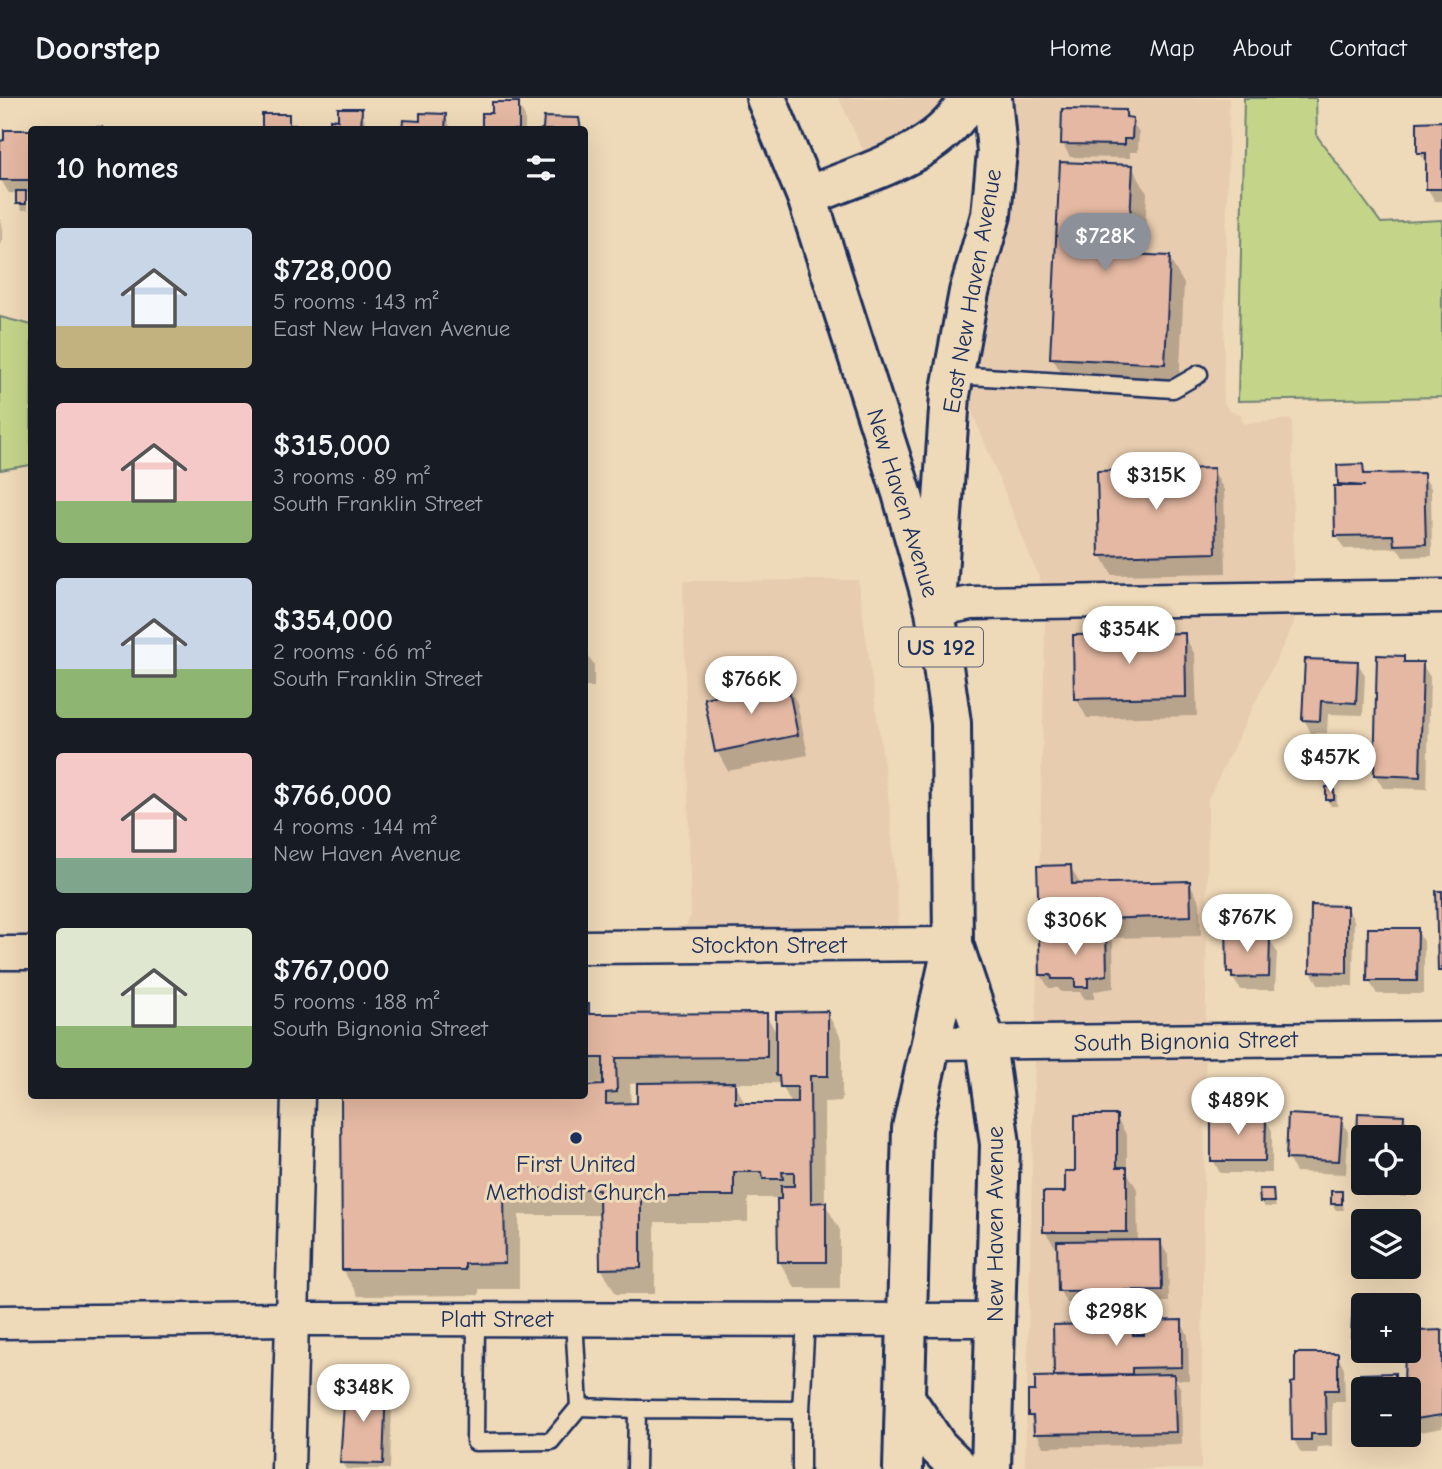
<!DOCTYPE html>
<meta charset="utf-8">
<style>
body{margin:0;font-family:"Comic Neue",sans-serif;background:#20242c;color:#f1f3f6;height:100vh;display:flex;flex-direction:column;font-size:26px;white-space:nowrap}
*{box-sizing:border-box;margin:0}
p{font-size:23px;color:#9ea1a6}
.icon{flex:none;width:38px;height:38px;fill:none;stroke:currentColor;stroke-width:2;stroke-linecap:round;stroke-linejoin:round}
.map{position:relative;flex:1;overflow:hidden}
.drawer{position:absolute;left:28px;top:28px;width:560px;height:973px;display:flex;flex-direction:column;background:#171b24;border-radius:7px;box-shadow:0 7px 28px #0002}
.drawer>*{flex:none}
.buttons{position:absolute;left:1351px;top:1027px;display:grid;gap:14px}
.buttons a{display:grid;place-items:center;width:70px;height:70px;border-radius:7px;background:#171b24;box-shadow:0 7px 28px #0002;font-size:35px}
.price{position:absolute;translate:-50% -60px;padding:0 16px;border-radius:24px;background:#fff;color:#222;font-size:23px;line-height:46px;filter:drop-shadow(0 2px 4px #0008)}
.price::after{content:'';position:absolute;left:50%;top:42px;width:21px;height:16px;margin-left:-10px;background:inherit;clip-path:polygon(0 0,100% 0,50% 100%)}
.price.active{background:#8c9099;color:#fff}
ul{padding:0;list-style:none}
li{display:flex;align-items:center;gap:21px;height:175px;padding:0 28px}
li span{display:grid;place-items:center;flex:none;width:196px;height:140px;border-radius:7px;color:#555}
li>.icon{margin-inline-start:auto}
span .icon{width:84px;height:84px;fill:#fffc;stroke-width:1}
li b{font-size:30px}
h2{display:flex;justify-content:space-between;align-items:center;height:84px;padding:0 28px;font-size:30px}
header{display:flex;align-items:center;gap:42px;box-sizing:border-box;height:98px;padding:0 35px;background:#171b24;border-bottom:2px solid #363941}
header strong{font-size:33px}
nav{display:flex;gap:38px;margin-inline-start:auto;font-size:24px}
.map>svg:first-child{display:block}
.built{fill:#e7ccaf}
.green{fill:#c4d58a;stroke:#708274;stroke-width:2}
.shadow{fill:#0003;fill-rule:evenodd}
.building{fill:#e4b8a2;stroke:#1b2f5e;stroke-width:2}
.lines{fill:none;stroke-linecap:round;stroke-linejoin:round}
.service-casing{stroke:#1b2f5e;stroke-width:21}
.minor-casing{stroke:#1b2f5e;stroke-width:37}
.tertiary-casing{stroke:#1b2f5e;stroke-width:44}
.primary-casing{stroke:#1b2f5e;stroke-width:44}
.service{stroke:#eed9b8;stroke-width:16}
.minor{stroke:#eed9b8;stroke-width:32}
.tertiary{stroke:#eed9b8;stroke-width:38}
.primary{stroke:#eed9b8;stroke-width:38}
.poi-dot{fill:#1b2f5e;stroke:#eed9b8;stroke-width:2.5}
.labels{text-anchor:middle;dominant-baseline:central;stroke-width:6;stroke-linejoin:round;paint-order:stroke}
.shield{fill:#eed9b8;stroke:#5a6279;stroke-width:2}
.shield-label{font-size:23px;font-weight:bold;fill:#1b2f5e}
.street-label{font-size:24px;fill:#1b2f5e;stroke:#eed9b8}
.poi-label{font-size:24px;fill:#1b2f5e;stroke:#eed9b8}
</style>
<header>
<strong>Doorstep</strong>
<nav><a>Home</a><a>Map</a><a>About</a><a>Contact</a></nav>
</header>
<div class="map">
<svg width="1442" height="1371" viewBox="0 0 1442 1371">
<rect width="100%" height="100%" fill="#eed9b8"/>
<filter id="ink" filterUnits="userSpaceOnUse"><feTurbulence type="fractalNoise" baseFrequency=".0143" numOctaves="2"/><feDisplacementMap in="SourceGraphic" scale="14" xChannelSelector="R" yChannelSelector="G"/><feConvolveMatrix kernelMatrix="1 2 1 2 8 2 1 2 1" color-interpolation-filters="sRGB"/></filter>
<g filter="url(#ink)">
<g class="built">
<path d="M 839,0 L 949,0 L 906,41 L 865,57 Z"/>
<path d="M 1009,0 L 1229,0 L 1223,303 L 1229,313 L 1241,316 L 1242,326 L 1292,321 L 1294,525 L 1208,701 L 1201,1371 L 1025,1371 L 1046,497 L 967,301 Z"/>
<path d="M 858,482 L 889,704 L 900,840 L 666,853 L 666,831 L 686,828 L 691,817 L 683,483 Z"/>
</g>
<g class="green">
<path d="M 1244,0 L 1316,0 L 1317,38 L 1381,125 L 1442,122 L 1442,299 L 1238,303 Z"/>
<path d="M 0,219 L 32,227 L 31,367 L 0,372 Z"/>
</g>
<g class="shadow">
<path d="M 518,6 L 525,19 L 525,32 L 484,32 L 493,17 Z"/>
<path d="M 361,12 L 368,32 L 332,32 L 339,23 Z"/>
<path d="M 1125,14 L 1139,34 L 1138,54 L 1130,54 L 1130,60 L 1070,59 L 1063,46 Z"/>
<path d="M 445,18 L 452,32 L 404,32 L 421,25 Z"/>
<path d="M 1442,25 L 1442,103 L 1435,103 L 1427,90 L 1427,67 L 1419,54 Z"/>
<path d="M 584,32 L 587,46 L 586,92 L 584,92 Z"/>
<path d="M 32,34 L 32,95 L 25,95 L 28,112 L 21,112 L 18,95 L 9,95 L 1,82 Z"/>
<path d="M 1132,69 L 1147,95 L 1144,158 L 1169,160 L 1184,186 L 1179,291 L 1067,285 L 1052,259 Z"/>
<path d="M 0,121 L 2,125 L 2,146 L 0,146 Z"/>
<path d="M 1362,368 L 1368,378 L 1423,377 L 1431,390 L 1432,458 L 1403,459 L 1397,450 L 1344,451 L 1337,438 L 1336,390 L 1342,390 L 1340,386 Z"/>
<path d="M 1213,372 L 1224,392 L 1226,475 L 1112,477 L 1101,457 Z"/>
<path d="M 1184,537 L 1195,557 L 1197,618 L 1087,620 L 1076,600 Z"/>
<path d="M 584,553 L 594,566 L 594,589 L 584,589 Z"/>
<path d="M 1403,559 L 1407,566 L 1422,566 L 1430,579 L 1427,691 L 1383,690 L 1375,677 Z"/>
<path d="M 1357,564 L 1365,577 L 1363,617 L 1328,616 L 1327,635 L 1311,635 L 1304,621 Z"/>
<path d="M 786,585 L 797,605 L 808,657 L 728,673 L 717,653 Z"/>
<path d="M 1333,691 L 1337,697 L 1337,708 L 1331,708 L 1327,702 Z"/>
<path d="M 1070,769 L 1081,787 L 1189,784 L 1200,804 L 1201,838 L 1110,840 L 1113,845 L 1114,890 L 1094,893 L 1094,901 L 1085,901 L 1080,894 L 1061,894 L 1058,890 L 1049,890 L 1041,877 L 1052,841 L 1041,822 Z"/>
<path d="M 1346,809 L 1354,822 L 1353,888 L 1319,887 L 1311,874 Z"/>
<path d="M 1241,826 L 1249,842 L 1269,841 L 1277,854 L 1275,892 L 1241,892 L 1228,874 Z"/>
<path d="M 1417,832 L 1424,845 L 1424,896 L 1377,896 L 1369,883 Z"/>
<path d="M 584,907 L 594,918 L 766,917 L 777,936 L 827,915 L 842,941 L 842,1003 L 824,1004 L 825,1106 L 840,1132 L 840,1190 L 795,1190 L 779,1163 L 779,1105 L 775,1100 L 748,1100 L 748,1124 L 655,1124 L 655,1196 L 616,1196 L 601,1170 L 601,1117 L 519,1117 L 519,1191 L 479,1191 L 479,1197 L 358,1198 L 343,1172 L 343,998 L 584,998 L 605,989 L 605,985 L 584,986 ZM 639,985 L 639,1007 L 631,1007 L 630,986 ZM 734,985 L 781,985 L 792,1007 L 746,1007 Z"/>
<path d="M 1249,1016 L 1252,1020 L 1265,1020 L 1272,1033 L 1272,1075 L 1220,1075 L 1213,1062 Z"/>
<path d="M 1359,1017 L 1403,1018 L 1410,1031 L 1409,1066 L 1409,1040 L 1363,1040 L 1363,1085 L 1408,1085 L 1407,1099 L 1364,1097 L 1357,1084 Z"/>
<path d="M 1116,1019 L 1127,1038 L 1127,1074 L 1137,1091 L 1138,1144 L 1160,1144 L 1168,1157 L 1169,1204 L 1067,1205 L 1059,1192 L 1059,1154 L 1045,1134 L 1076,1075 Z"/>
<path d="M 1341,1021 L 1348,1034 L 1346,1076 L 1296,1074 L 1288,1061 Z"/>
<path d="M 1272,1093 L 1276,1109 L 1265,1109 L 1261,1104 Z"/>
<path d="M 1341,1095 L 1344,1112 L 1336,1112 L 1332,1106 Z"/>
<path d="M 1355,1203 L 1383,1208 L 1363,1208 L 1363,1245 L 1356,1244 L 1353,1238 Z"/>
<path d="M 1181,1224 L 1188,1237 L 1189,1282 L 1176,1282 L 1181,1291 L 1182,1346 L 1043,1349 L 1030,1318 L 1037,1295 L 1056,1279 L 1055,1229 L 1131,1227 L 1138,1239 L 1146,1238 Z"/>
<path d="M 1442,1234 L 1442,1330 L 1415,1335 L 1409,1329 L 1409,1292 L 1363,1292 L 1363,1323 L 1361,1278 L 1394,1277 L 1400,1288 L 1406,1287 L 1409,1248 L 1418,1247 Z"/>
<path d="M 1337,1257 L 1344,1270 L 1345,1304 L 1332,1304 L 1332,1348 L 1318,1349 L 1317,1355 L 1301,1355 L 1294,1342 Z"/>
<path d="M 385,1290 L 392,1303 L 390,1371 L 346,1371 L 342,1365 L 343,1305 Z"/>
</g>
<g class="building">
<path d="M 492,4 L 519,4 L 519,32 L 482,32 L 482,15 L 492,15 Z"/>
<path d="M 338,10 L 362,10 L 361,32 L 330,32 L 330,21 L 338,22 Z"/>
<path d="M 1062,11 L 1126,12 L 1126,19 L 1133,20 L 1132,41 L 1124,41 L 1124,47 L 1061,46 Z"/>
<path d="M 420,15 L 446,16 L 445,32 L 402,32 L 403,22 L 420,23 Z"/>
<path d="M 262,16 L 289,16 L 289,27 L 295,27 L 297,32 L 262,32 Z"/>
<path d="M 544,19 L 579,20 L 581,32 L 540,32 L 543,30 Z"/>
<path d="M 1442,23 L 1442,91 L 1426,91 L 1426,55 L 1417,55 L 1417,24 Z"/>
<rect x="64" y="29" width="38" height="3"/>
<path d="M 4,32 L 32,32 L 32,82 L 0,82 L 0,43 L 4,42 Z"/>
<path d="M 1060,64 L 1133,67 L 1128,156 L 1170,158 L 1165,266 L 1050,260 Z"/>
<rect x="16" y="93" width="10" height="13"/>
<path d="M 1363,366 L 1364,376 L 1424,375 L 1426,446 L 1394,447 L 1393,437 L 1335,438 L 1334,388 L 1365,388 L 1338,386 L 1337,367 Z"/>
<path d="M 1214,370 L 1216,455 L 1099,458 L 1097,373 Z"/>
<path d="M 1185,535 L 1186,599 L 1074,601 L 1073,537 Z"/>
<path d="M 1377,557 L 1404,558 L 1404,564 L 1423,564 L 1420,679 L 1374,677 Z"/>
<path d="M 1305,561 L 1358,563 L 1356,605 L 1321,603 L 1320,623 L 1302,622 Z"/>
<path d="M 787,583 L 798,637 L 715,654 L 704,600 Z"/>
<rect x="1326" y="689" width="8" height="13"/>
<path d="M 1071,767 L 1072,786 L 1190,783 L 1191,818 L 1039,823 L 1037,768 Z"/>
<path d="M 1436,793 L 1442,793 L 1442,873 L 1438,873 Z"/>
<path d="M 1311,807 L 1347,808 L 1347,875 L 1310,874 Z"/>
<path d="M 1242,824 L 1242,840 L 1270,839 L 1269,879 L 1232,880 L 1232,874 L 1227,874 L 1226,825 Z"/>
<path d="M 1106,830 L 1107,877 L 1088,880 L 1088,889 L 1075,889 L 1075,881 L 1052,881 L 1051,877 L 1040,877 L 1039,840 L 1093,839 L 1092,831 Z"/>
<path d="M 1368,830 L 1418,830 L 1417,883 L 1367,883 Z"/>
<path d="M 584,906 L 589,906 L 589,916 L 767,915 L 767,959 L 616,960 L 617,994 L 606,995 L 606,1006 L 637,1005 L 637,985 L 735,984 L 735,1005 L 797,1005 L 797,989 L 780,989 L 779,978 L 776,978 L 776,914 L 828,913 L 828,978 L 810,978 L 811,1105 L 826,1104 L 826,1164 L 778,1164 L 777,1101 L 781,1101 L 781,1088 L 794,1088 L 794,1074 L 782,1074 L 783,1081 L 763,1081 L 762,1074 L 734,1074 L 734,1098 L 641,1098 L 641,1170 L 600,1171 L 599,1091 L 504,1091 L 505,1165 L 465,1166 L 465,1172 L 342,1172 L 341,998 L 584,998 L 584,988 L 603,987 L 603,960 L 584,960 Z"/>
<path d="M 1211,1014 L 1250,1014 L 1250,1019 L 1266,1019 L 1265,1063 L 1211,1063 Z"/>
<path d="M 1358,1015 L 1404,1017 L 1403,1040 L 1363,1040 L 1363,1085 L 1401,1087 L 1355,1085 Z"/>
<path d="M 1288,1016 L 1342,1019 L 1339,1063 L 1286,1061 Z"/>
<path d="M 1075,1017 L 1117,1017 L 1117,1069 L 1127,1069 L 1127,1134 L 1043,1134 L 1043,1094 L 1065,1094 L 1065,1073 L 1075,1073 Z"/>
<path d="M 1259,1091 L 1273,1091 L 1274,1104 L 1260,1104 Z"/>
<rect x="1331" y="1093" width="11" height="13"/>
<path d="M 1161,1142 L 1162,1192 L 1058,1193 L 1057,1143 Z"/>
<path d="M 1353,1201 L 1383,1203 L 1383,1208 L 1363,1208 L 1363,1240 L 1351,1239 Z"/>
<path d="M 1182,1222 L 1182,1269 L 1132,1270 L 1132,1276 L 1054,1278 L 1053,1227 L 1132,1225 L 1133,1237 L 1144,1237 L 1144,1223 Z"/>
<path d="M 1442,1232 L 1442,1317 L 1409,1322 L 1409,1292 L 1363,1292 L 1361,1323 L 1360,1276 L 1395,1275 L 1395,1286 L 1404,1286 L 1405,1254 L 1409,1253 L 1409,1246 L 1417,1246 L 1416,1233 Z"/>
<path d="M 1295,1255 L 1338,1255 L 1338,1292 L 1325,1292 L 1326,1336 L 1311,1336 L 1311,1342 L 1292,1342 L 1291,1285 L 1295,1284 Z"/>
<path d="M 1174,1276 L 1176,1334 L 1034,1336 L 1033,1318 L 1028,1318 L 1028,1293 L 1035,1293 L 1035,1279 Z"/>
<path d="M 342,1286 L 386,1288 L 383,1366 L 340,1365 L 344,1306 L 341,1306 Z"/>
</g>
<g class="lines">
<g class="service-casing">
<g id="service">
<path d="M 954,277 L 1173,291 L 1199,276"/>
<path d="M 476,1221 L 475,1344 L 551,1343 L 579,1309"/>
<path d="M 574,1221 L 579,1309 L 637,1311"/>
<path d="M 801,1312 L 806,1221"/>
<path d="M 636,1371 L 637,1311 L 801,1312 L 801,1371"/>
</g>
</g>
<g class="minor-casing">
<g id="minor">
<path d="M 935,512 L 971,505 L 1442,498"/>
<path d="M 584,849 L 953,846"/>
<path d="M 0,855 L 32,855"/>
<path d="M 930,945 L 1442,940"/>
<path d="M 0,1224 L 292,1221 L 995,1222"/>
<path d="M 288,1371 L 298,998"/>
</g>
</g>
<g class="tertiary-casing">
<g id="tertiary">
<path d="M 807,99 C 861,74 940,59 969,0"/>
<path d="M 936,507 L 950,297 L 969,194 L 991,117 L 997,54 L 992,0"/>
</g>
</g>
<g class="primary-casing">
<g id="primary">
<path d="M 766,0 L 807,99 L 902,395 L 935,512 L 951,625 L 953,846 L 912,1030 L 903,1371"/>
<path d="M 953,846 L 986,945 L 1000,1046 L 991,1371"/>
<path d="M 905,1300 L 937,1348 L 960,1371"/>
</g>
</g>
<use href="#service" class="service"/>
<use href="#minor" class="minor"/>
<use href="#tertiary" class="tertiary"/>
<use href="#primary" class="primary"/>
</g>
</g>
<circle class="poi-dot" cx="576" cy="1040" r="7"/>
<g class="labels">
<rect class="shield" x="899" y="529.5" width="84" height="39" rx="5"/>
<g class="shield-label">
<text x="941" y="549">US 192</text>
</g>
<g class="street-label">
<text transform="translate(972 193) rotate(-80)">East New Haven Avenue</text>
<text transform="translate(903 405) rotate(73)">New Haven Avenue</text>
<text x="769" y="847">Stockton Street</text>
<text transform="translate(1186 943) rotate(-1)">South Bignonia Street</text>
<text transform="translate(995 1126) rotate(-90)">New Haven Avenue</text>
<text x="497" y="1221">Platt Street</text>
</g>
<g class="poi-label">
<text x="576" y="1066">First United<tspan x="576" dy="28">Methodist Church</tspan></text>
</g>
</g>
</svg>
<div class="buttons">
<a><svg class="icon" aria-label="locate" viewBox="0 0 24 24"><circle cx="12" cy="12" r="6"/><path d="M12 2v4M12 18v4M2 12h4M18 12h4"/></svg></a>
<a><svg class="icon" aria-label="layers" viewBox="0 0 24 24"><path d="M12 4l9 5-9 5-9-5zM3 14l9 5 9-5"/></svg></a>
<a>+</a>
<a>−</a>
</div>
<b class="price active" style="left:1105px;top:175px">$728K</b>
<b class="price" style="left:1156px;top:414px">$315K</b>
<b class="price" style="left:1129px;top:568px">$354K</b>
<b class="price" style="left:751px;top:618px">$766K</b>
<b class="price" style="left:1330px;top:696px">$457K</b>
<b class="price" style="left:1247px;top:856px">$767K</b>
<b class="price" style="left:1075px;top:859px">$306K</b>
<b class="price" style="left:1238px;top:1039px">$489K</b>
<b class="price" style="left:1116px;top:1250px">$298K</b>
<b class="price" style="left:363px;top:1326px">$348K</b>
<section class="drawer">
<h2>10 homes<svg class="icon" aria-label="filters" viewBox="0 0 24 24"><path d="M4 7h16M4 17h16"/><circle cx="9" cy="7" r="2"/><circle cx="15" cy="17" r="2"/></svg></h2>
<ul>
<li><span style="background:linear-gradient(#c9d6e8 70%,#c2b280 0)"><svg class="icon" aria-label="home" viewBox="0 0 24 24"><path d="M3 11l9-7 9 7M6 9v11h12V9"/></svg></span><div><b>$728,000</b><p>5 rooms · 143 m²</p><p>East New Haven Avenue</p></div></li>
<li><span style="background:linear-gradient(#f6c9c9 70%,#8fb573 0)"><svg class="icon" aria-label="home" viewBox="0 0 24 24"><path d="M3 11l9-7 9 7M6 9v11h12V9"/></svg></span><div><b>$315,000</b><p>3 rooms · 89 m²</p><p>South Franklin Street</p></div></li>
<li><span style="background:linear-gradient(#c9d6e8 65%,#8fb573 0)"><svg class="icon" aria-label="home" viewBox="0 0 24 24"><path d="M3 11l9-7 9 7M6 9v11h12V9"/></svg></span><div><b>$354,000</b><p>2 rooms · 66 m²</p><p>South Franklin Street</p></div></li>
<li><span style="background:linear-gradient(#f6c9c9 75%,#7fa58c 0)"><svg class="icon" aria-label="home" viewBox="0 0 24 24"><path d="M3 11l9-7 9 7M6 9v11h12V9"/></svg></span><div><b>$766,000</b><p>4 rooms · 144 m²</p><p>New Haven Avenue</p></div></li>
<li><span style="background:linear-gradient(#dfe7d0 70%,#8fb573 0)"><svg class="icon" aria-label="home" viewBox="0 0 24 24"><path d="M3 11l9-7 9 7M6 9v11h12V9"/></svg></span><div><b>$767,000</b><p>5 rooms · 188 m²</p><p>South Bignonia Street</p></div></li>
</ul>
</section>
</div>
